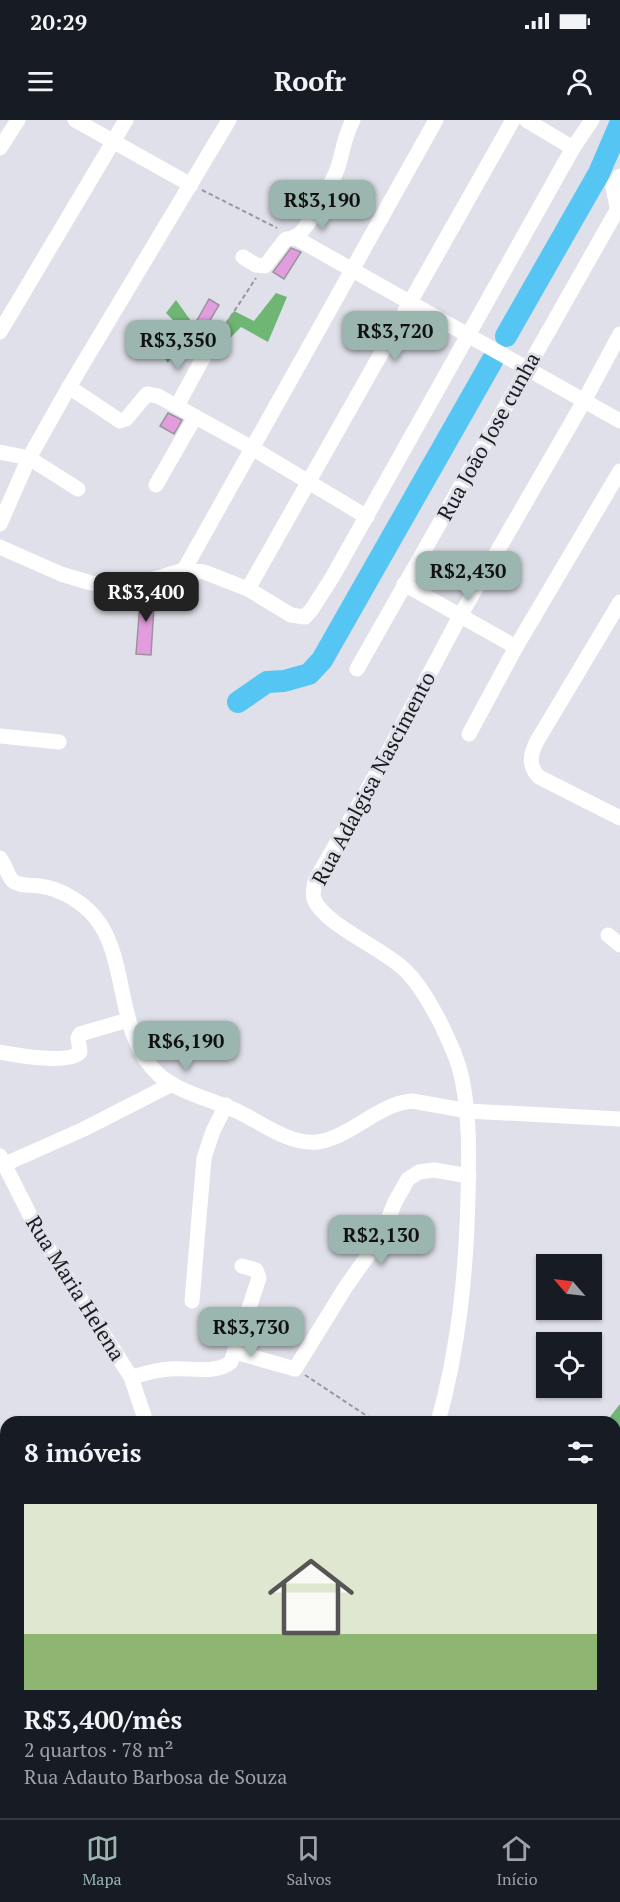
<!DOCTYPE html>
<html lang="pt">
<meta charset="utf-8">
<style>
body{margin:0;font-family:"PT Serif",serif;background:#20242c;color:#f1f3f6;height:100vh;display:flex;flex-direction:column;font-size:22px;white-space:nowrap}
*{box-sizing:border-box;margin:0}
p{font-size:20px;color:#9ea1a6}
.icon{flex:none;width:33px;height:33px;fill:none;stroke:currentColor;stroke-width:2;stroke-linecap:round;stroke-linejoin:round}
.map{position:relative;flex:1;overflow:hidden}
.sheet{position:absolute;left:0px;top:1296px;width:621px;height:402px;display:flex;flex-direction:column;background:#171b24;border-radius:18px 18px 0 0;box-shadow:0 2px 4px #0004}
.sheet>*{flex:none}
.needle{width:39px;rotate:298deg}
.fabs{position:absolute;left:536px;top:1134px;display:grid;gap:12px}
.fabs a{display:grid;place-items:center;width:66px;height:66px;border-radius:0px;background:#171b24;box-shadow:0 2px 4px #0004;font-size:30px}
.price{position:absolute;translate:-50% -51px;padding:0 14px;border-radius:12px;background:#9ab6ae;color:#111;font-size:20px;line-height:39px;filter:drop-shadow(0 2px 3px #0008)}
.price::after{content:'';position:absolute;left:50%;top:36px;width:18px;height:14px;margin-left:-9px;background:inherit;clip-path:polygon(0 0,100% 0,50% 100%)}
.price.on{background:#222;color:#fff}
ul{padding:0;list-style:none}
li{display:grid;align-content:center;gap:12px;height:318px;padding:0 24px}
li+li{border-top:2px solid #363941}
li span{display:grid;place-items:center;height:186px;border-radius:0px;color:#555}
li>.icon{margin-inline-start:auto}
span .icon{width:108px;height:108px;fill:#fffc;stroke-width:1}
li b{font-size:26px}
h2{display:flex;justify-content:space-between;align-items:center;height:72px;padding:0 24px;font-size:26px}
.status{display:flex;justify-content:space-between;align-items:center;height:42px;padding:0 30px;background:#171b24;direction:ltr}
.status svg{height:16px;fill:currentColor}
header{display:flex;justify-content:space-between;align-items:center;height:78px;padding:0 24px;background:#171b24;font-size:27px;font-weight:700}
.menu{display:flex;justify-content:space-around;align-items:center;height:84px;border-top:2px solid #363941;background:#171b24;font-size:16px;color:#9ea1a6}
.menu a{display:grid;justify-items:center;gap:3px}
.menu .on{color:#9ab6ae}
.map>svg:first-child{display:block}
.forest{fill:#6fb674}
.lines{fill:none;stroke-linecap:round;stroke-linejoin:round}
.river{stroke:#55c6f3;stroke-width:22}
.building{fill:#e29ddf;stroke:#9b939a;stroke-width:1.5}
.path{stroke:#97989f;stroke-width:2;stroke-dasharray:4.5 3;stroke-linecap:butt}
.street{stroke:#fff;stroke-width:15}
.labels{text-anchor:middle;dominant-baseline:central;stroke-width:6;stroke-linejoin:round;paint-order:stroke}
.street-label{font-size:21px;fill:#1b1b1e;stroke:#dfe0e9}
</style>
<div class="status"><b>20:29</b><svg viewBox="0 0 49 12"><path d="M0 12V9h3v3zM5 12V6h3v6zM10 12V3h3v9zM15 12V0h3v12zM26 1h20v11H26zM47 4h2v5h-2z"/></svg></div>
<header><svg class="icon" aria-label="menu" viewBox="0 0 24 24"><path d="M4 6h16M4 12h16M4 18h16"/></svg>Roofr<svg class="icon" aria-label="person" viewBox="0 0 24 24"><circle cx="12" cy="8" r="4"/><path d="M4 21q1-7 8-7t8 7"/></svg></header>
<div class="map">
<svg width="620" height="1698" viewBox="0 0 620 1698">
<rect width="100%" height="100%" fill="#dfe0e9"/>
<g class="forest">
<path d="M 276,173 L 287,177 L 268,222 L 241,207 L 229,219 L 219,211 L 234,191 L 254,201 Z"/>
<path d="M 176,180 L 191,201 L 168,243 L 161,233 L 177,204 L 166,193 Z"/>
<path d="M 620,1284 L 620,1698 L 288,1698 L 293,1692 L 615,1692 L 615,1302 L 606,1302 Z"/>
</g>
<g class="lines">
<g class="river">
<path d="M 506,216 L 599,53 L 620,4"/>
<path d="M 238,582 L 267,562 L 284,561 L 309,554 L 322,540 L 492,241"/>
</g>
</g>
<g class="building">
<path d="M 291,128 L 301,132 L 284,159 L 273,152 Z"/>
<path d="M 209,179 L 219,185 L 206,207 L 196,202 Z"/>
<path d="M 168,293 L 182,300 L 174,314 L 160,306 Z"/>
<path d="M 155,469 L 151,535 L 136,534 L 141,471 Z"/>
</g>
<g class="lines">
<g class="path">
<path d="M 202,70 L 277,108"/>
<path d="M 218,216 L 256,158"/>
<path d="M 305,1255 L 376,1302"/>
<path d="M 615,1400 L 620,1395"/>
</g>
<g class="street">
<path d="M 75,0 L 191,65"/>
<path d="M 526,0 L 573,28"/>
<path d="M 0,28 L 18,0"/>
<path d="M 617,87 L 613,67 L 620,56"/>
<path d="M 294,117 L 620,301"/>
<path d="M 243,137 L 256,145 L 265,146 L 285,120 C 287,118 291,119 294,118 C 307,112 331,64 337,50 C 343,33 344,16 353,0"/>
<path d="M 0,212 L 126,0"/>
<path d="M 69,267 L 120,301 L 126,299 L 147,274 L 158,276 L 252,328 L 367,397"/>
<path d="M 177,286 L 208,229 L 205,219 L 194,211"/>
<path d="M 0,332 L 29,338 L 78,369"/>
<path d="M 156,365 L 195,297"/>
<path d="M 0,404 L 29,338 L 69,267 L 229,0"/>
<path d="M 0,427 L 61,454 L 91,463 L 119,464 L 151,460 L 184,450 L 204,452 L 248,469 L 291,495 L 305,497 L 312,489 L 333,456 L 573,28 L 592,0"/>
<path d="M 184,450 L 436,0"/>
<path d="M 404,464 L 516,527"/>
<path d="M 248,469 L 513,0"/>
<path d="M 620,482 L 537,621 C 530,634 528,646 539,657 L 620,698"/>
<path d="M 357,549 L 620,85"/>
<path d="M 469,614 L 516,527 L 620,351"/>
<path d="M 0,616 L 59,622"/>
<path d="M 0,738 C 5,744 8,757 13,761 C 19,766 32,765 40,766 C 62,769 87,784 100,804 C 128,846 117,918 159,955 C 181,974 215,980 241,993 C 263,1004 291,1025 317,1022 C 350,1018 377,984 412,981 L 468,991 L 620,999"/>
<path d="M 608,815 L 620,825"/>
<path d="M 0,932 C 16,935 70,945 80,932 L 78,918 L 80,914 L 128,900"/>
<path d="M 0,1036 L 41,1117 L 131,1257 L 146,1302"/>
<path d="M 3,1045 L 84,1009 L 172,964"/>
<path d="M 192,1181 L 204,1038 L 213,1011 L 226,985"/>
<path d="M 235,1232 L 295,1249 L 345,1168 L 381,1117 L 395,1082 L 408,1059 L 419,1052 L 434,1050 L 469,1056"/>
<path d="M 131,1257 C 143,1254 156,1250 169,1249 C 188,1247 215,1255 231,1242 L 259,1158 L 256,1150 L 242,1146"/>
<path d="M 438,1302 C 459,1227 466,1154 468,1077 C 469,1038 470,998 462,959 C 458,939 448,919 439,900 C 430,884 420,865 406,851 C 385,829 324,805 314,779 C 312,773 314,767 315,761 L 379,649 L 460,496 L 584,281 L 620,214"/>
<path d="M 0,1394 L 6,1395"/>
<path d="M 0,1569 L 6,1574"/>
</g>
</g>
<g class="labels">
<g class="street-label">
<text transform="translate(488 316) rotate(-61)">Rua João Jose cunha</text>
<text transform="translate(373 658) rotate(-62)">Rua Adalgisa Nascimento</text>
<text transform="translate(76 1168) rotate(58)">Rua Maria Helena</text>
</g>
</g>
</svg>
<div class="fabs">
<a><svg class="needle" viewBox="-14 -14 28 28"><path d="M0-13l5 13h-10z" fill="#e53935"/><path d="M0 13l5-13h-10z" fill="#9ea1a6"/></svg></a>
<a><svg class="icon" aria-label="locate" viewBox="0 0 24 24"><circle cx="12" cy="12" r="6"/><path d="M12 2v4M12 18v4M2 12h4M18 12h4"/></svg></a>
</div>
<b class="price" style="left:322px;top:111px">R$3,190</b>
<b class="price" style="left:395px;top:242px">R$3,720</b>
<b class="price" style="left:178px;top:251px">R$3,350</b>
<b class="price" style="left:468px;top:482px">R$2,430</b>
<b class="price on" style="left:146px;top:503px">R$3,400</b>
<b class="price" style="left:186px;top:952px">R$6,190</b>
<b class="price" style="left:381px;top:1146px">R$2,130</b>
<b class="price" style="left:251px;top:1238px">R$3,730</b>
<section class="sheet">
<h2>8 imóveis<svg class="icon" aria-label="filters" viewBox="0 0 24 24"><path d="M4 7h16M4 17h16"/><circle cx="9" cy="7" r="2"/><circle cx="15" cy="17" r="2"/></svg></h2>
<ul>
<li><span style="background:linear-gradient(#dfe7d0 70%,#8fb573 0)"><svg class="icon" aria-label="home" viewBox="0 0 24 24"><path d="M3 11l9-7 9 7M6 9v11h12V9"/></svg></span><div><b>R$3,400/mês</b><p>2 quartos · 78 m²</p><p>Rua Adauto Barbosa de Souza</p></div></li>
</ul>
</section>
</div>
<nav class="menu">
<a class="on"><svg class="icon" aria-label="map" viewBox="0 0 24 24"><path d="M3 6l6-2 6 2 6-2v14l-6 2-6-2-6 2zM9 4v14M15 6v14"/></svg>Mapa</a>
<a><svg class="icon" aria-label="saved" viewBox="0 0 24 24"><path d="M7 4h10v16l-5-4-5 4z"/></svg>Salvos</a>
<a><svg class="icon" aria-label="home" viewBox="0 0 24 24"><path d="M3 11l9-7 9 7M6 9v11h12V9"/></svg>Início</a>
</nav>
